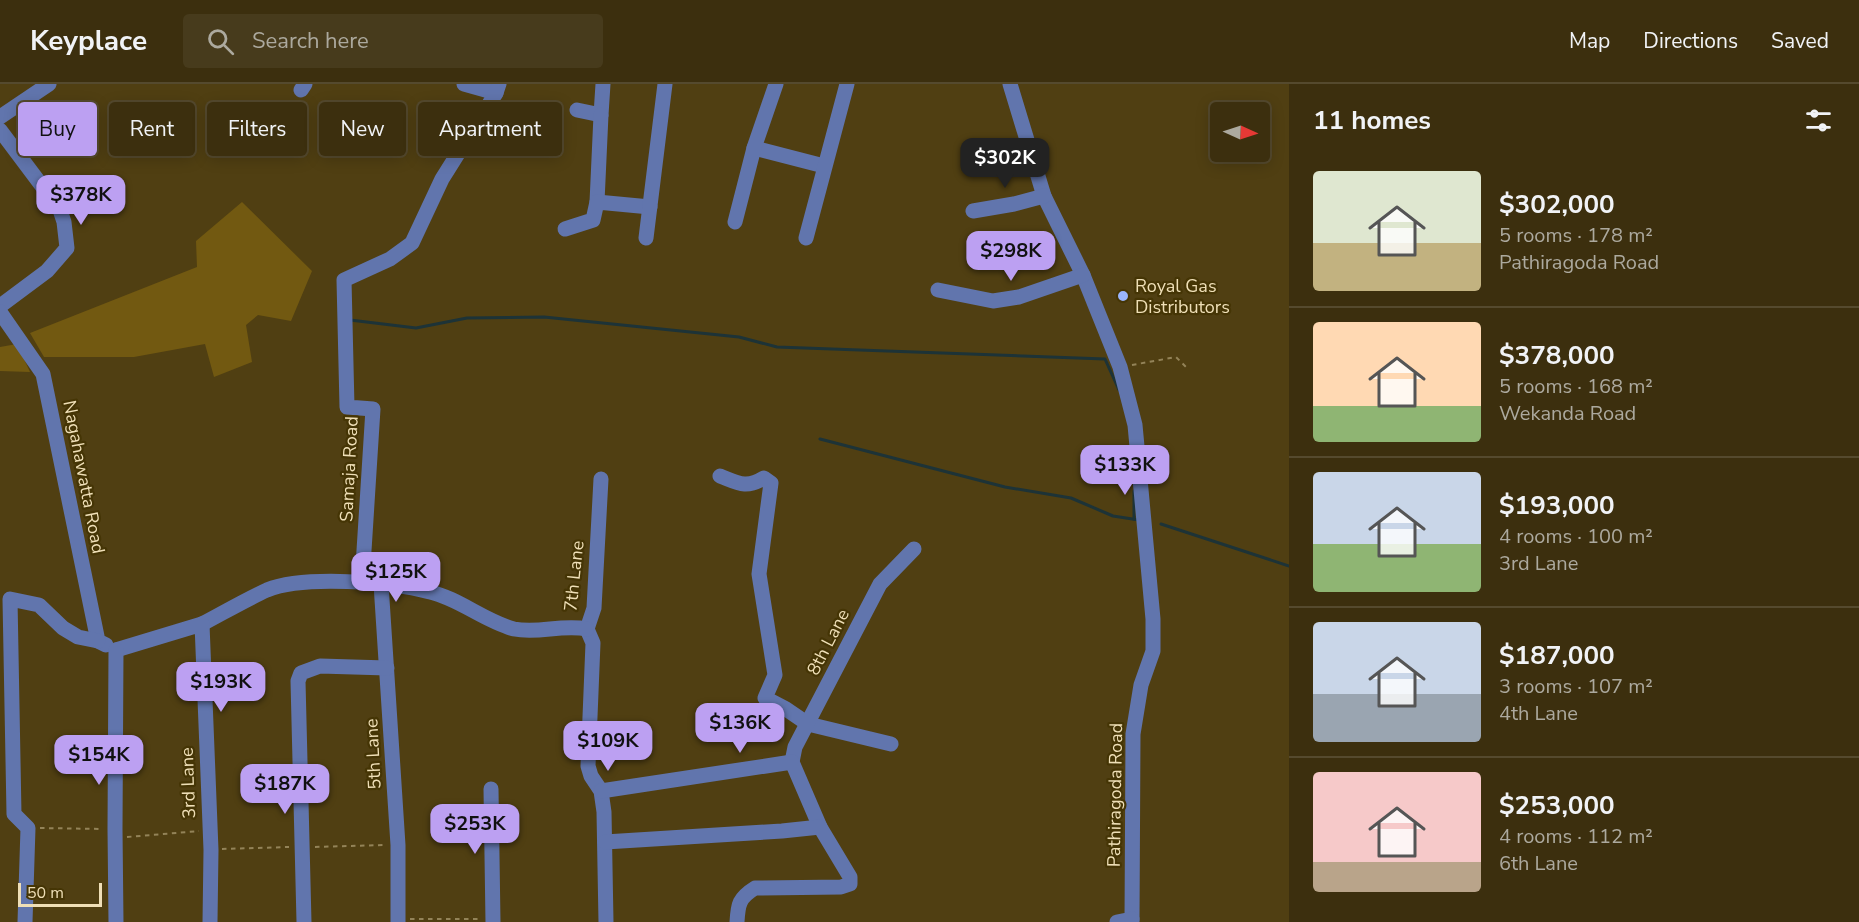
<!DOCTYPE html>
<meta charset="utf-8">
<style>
body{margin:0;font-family:"Nunito Sans",sans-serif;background:#473b1c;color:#f1f3f6;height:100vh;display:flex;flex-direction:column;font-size:22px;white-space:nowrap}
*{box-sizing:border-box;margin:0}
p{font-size:20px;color:#aca99e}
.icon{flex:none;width:33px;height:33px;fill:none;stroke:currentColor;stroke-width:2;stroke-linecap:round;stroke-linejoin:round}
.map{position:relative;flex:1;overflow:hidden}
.sheet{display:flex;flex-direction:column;background:#3c2f0e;width:570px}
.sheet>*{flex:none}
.top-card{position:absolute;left:18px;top:18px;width:570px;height:54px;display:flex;gap:12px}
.needle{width:39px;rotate:93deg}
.tools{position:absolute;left:1210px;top:18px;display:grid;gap:12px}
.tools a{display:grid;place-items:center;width:60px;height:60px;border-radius:6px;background:#3c2f0e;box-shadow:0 3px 15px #0003,0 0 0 2px #554a2e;font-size:30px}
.scale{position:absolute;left:18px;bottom:15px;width:84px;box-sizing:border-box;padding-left:6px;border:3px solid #efdfb7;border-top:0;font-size:16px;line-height:21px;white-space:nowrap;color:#efdfb7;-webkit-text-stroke:4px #453505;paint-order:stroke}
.price{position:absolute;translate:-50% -51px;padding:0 14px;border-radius:12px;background:#bca0f2;color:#111;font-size:20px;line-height:39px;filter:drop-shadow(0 2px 3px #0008)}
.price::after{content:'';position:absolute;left:50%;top:36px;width:18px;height:14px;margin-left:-9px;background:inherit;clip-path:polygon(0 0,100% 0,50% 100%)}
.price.current{background:#222;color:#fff}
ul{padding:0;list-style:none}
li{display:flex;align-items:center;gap:18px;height:150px;padding:0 24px}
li+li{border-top:2px solid #554a2e}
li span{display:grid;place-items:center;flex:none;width:168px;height:120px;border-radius:6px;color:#555}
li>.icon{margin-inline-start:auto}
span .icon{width:72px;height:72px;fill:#fffc;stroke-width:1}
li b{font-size:26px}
h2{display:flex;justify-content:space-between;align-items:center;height:72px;padding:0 24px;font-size:26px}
.chip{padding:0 21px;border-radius:6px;background:#3c2f0e;box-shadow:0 3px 15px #0003,0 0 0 2px #554a2e;font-size:21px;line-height:54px}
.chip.current{background:#bca0f2;color:#111}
header{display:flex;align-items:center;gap:36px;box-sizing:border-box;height:84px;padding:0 30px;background:#3c2f0e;border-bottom:2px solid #554a2e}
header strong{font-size:28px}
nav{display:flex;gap:33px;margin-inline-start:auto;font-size:21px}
.search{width:420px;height:54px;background:#473b1c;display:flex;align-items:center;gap:15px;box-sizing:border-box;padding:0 21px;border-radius:6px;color:#aca99e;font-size:22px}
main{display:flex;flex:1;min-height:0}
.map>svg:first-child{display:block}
.green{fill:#725911}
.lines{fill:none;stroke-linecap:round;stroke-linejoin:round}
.stream{stroke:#1d3337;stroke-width:3}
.path{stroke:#938358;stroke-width:2;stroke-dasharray:4.5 4.5;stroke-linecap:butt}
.minor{stroke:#6175ad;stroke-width:15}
.poi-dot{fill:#9ab5fd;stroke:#453505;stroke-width:2}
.labels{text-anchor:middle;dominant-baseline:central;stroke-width:4.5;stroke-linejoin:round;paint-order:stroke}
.poi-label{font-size:18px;fill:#efdfb7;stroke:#453505;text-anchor:start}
.street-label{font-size:18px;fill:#efdfb7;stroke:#453505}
</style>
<header>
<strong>Keyplace</strong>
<div class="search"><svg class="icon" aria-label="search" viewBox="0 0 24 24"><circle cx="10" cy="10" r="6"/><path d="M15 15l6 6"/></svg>Search here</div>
<nav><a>Map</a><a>Directions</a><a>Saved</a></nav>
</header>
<main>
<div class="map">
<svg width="1289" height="838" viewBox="0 0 1289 838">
<rect width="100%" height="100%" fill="#503f12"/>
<g class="green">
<path d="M 242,118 L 312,187 L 291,237 L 258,231 L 246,241 L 252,278 L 214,293 L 205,260 L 134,273 L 44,273 L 30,249 L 197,183 L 196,157 Z"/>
<path d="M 17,260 L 30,288 L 0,287 L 0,263 Z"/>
</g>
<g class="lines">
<g class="stream">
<path d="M 350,236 L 416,244 L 467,234 L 544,233 L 739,253 L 777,263 L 1105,275 L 1119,306"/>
<path d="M 820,355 L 1005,403 L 1071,414 L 1113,432 L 1139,436"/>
<path d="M 1134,435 L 1134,407"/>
<path d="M 1161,440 L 1289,482"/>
</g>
<g class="path">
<path d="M 1132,281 L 1176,273 L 1187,284"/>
<path d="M 40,744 L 103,745"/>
<path d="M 127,753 L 199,747"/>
<path d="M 315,763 L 384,761"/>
<path d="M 222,765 L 289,763"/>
<path d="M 410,835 L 479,835"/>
</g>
<g class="minor">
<path d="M 464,0 L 496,9"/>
<path d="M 1010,0 L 1044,112 L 1083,191 L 1120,283 L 1135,341 L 1153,535 L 1153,567 L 1141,601 L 1133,650 L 1132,838"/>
<path d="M 301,6 L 305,0"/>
<path d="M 577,26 L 601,31 L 603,0"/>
<path d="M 0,33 L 49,0"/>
<path d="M 0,46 L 60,126 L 64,138 L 67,164 L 47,187 L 0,222"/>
<path d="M 754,64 L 824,82"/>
<path d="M 597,118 L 601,31"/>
<path d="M 973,127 L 1014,120 L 1044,112"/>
<path d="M 735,138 L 754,64 L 776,0"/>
<path d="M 565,145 L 593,136 L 597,118 L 650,123"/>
<path d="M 646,154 L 665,0"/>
<path d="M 806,154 L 847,0"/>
<path d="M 938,206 L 993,217 L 1019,213 L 1083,191"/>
<path d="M 0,228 L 43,290 L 98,557 L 106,561"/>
<path d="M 720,392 C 738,399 746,405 764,394 L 771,399 L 759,490 L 775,591 L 765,614 L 786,625 L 808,640 L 891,660"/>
<path d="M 601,395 L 594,524 L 587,545 L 593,559 L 588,682 L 591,692 L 601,707 L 604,728 L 606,838"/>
<path d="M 362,498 L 373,325 L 347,323 L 344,196 L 390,175 L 412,159 L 442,95 L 496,9 L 499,0"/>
<path d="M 381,500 L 398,761 L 398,838"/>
<path d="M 202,540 C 223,529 245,516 267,506 C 304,491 391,498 430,508 C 458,514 486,538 514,545 C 539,550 561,540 587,545"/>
<path d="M 116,566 L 202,540 L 211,766 L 210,838"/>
<path d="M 116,566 L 115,745 L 116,838"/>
<path d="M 792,678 L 795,663 L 880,500 L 914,465"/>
<path d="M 491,705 L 493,838"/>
<path d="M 601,707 L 792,678 L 820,743"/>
<path d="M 605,758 L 782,747 L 820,743 L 850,793 L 850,800 L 841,803 L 755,804 C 739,814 738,820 737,838"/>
<path d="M 25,838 L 28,744 L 14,730 L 10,515 L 39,521 L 63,544 L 78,553 L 98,557"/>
<path d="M 304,838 L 298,597 L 301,589 L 320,582 L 387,584"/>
<path d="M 1117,838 L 1132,835"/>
</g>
</g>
<circle class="poi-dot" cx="1123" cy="212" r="6"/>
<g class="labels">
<g class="poi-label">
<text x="1135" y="202">Royal Gas<tspan x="1135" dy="21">Distributors</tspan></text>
</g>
<g class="street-label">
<text transform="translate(349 385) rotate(-87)">Samaja Road</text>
<text transform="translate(84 393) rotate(79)">Nagahawatta Road</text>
<text transform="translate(574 492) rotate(-84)">7th Lane</text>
<text transform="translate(828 558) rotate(-63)">8th Lane</text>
<text transform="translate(373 670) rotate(-93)">5th Lane</text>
<text transform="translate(188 699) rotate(-92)">3rd Lane</text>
<text transform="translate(1115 711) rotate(-89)">Pathiragoda Road</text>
</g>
</g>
</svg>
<div class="tools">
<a><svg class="needle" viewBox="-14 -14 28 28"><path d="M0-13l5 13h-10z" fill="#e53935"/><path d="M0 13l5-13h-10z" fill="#aca99e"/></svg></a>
</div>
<div class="scale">50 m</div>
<b class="price current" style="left:1005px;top:105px">$302K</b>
<b class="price" style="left:81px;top:142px">$378K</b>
<b class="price" style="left:1011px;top:198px">$298K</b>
<b class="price" style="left:1125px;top:412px">$133K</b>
<b class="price" style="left:396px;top:519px">$125K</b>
<b class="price" style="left:221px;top:629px">$193K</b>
<b class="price" style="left:740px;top:670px">$136K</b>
<b class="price" style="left:608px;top:688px">$109K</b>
<b class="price" style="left:99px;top:702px">$154K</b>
<b class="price" style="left:285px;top:731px">$187K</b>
<b class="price" style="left:475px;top:771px">$253K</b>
<div class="top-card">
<a class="chip current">Buy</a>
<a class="chip">Rent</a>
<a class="chip">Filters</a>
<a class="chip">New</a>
<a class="chip">Apartment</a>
</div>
</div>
<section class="sheet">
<h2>11 homes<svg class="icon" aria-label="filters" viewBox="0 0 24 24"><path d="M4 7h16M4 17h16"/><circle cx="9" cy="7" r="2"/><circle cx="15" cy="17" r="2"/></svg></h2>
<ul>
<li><span style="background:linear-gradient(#dfe7d0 60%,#c2b280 0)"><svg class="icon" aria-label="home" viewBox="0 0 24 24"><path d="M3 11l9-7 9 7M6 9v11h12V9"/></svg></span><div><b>$302,000</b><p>5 rooms · 178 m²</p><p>Pathiragoda Road</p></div></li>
<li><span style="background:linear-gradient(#ffd9b3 70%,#8fb573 0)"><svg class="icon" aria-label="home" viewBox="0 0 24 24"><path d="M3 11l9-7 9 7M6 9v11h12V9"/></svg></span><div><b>$378,000</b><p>5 rooms · 168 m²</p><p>Wekanda Road</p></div></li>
<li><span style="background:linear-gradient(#c9d6e8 60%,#8fb573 0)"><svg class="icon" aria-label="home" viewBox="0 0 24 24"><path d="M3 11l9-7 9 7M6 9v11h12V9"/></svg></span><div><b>$193,000</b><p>4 rooms · 100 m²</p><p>3rd Lane</p></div></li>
<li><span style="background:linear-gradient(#c9d6e8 60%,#9aa5b1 0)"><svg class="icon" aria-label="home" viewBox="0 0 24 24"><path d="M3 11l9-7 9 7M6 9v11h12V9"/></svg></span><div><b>$187,000</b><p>3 rooms · 107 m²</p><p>4th Lane</p></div></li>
<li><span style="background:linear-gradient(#f6c9c9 75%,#b9a48a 0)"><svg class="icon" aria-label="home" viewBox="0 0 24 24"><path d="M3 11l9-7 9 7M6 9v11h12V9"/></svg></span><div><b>$253,000</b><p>4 rooms · 112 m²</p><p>6th Lane</p></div></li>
</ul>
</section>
</main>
